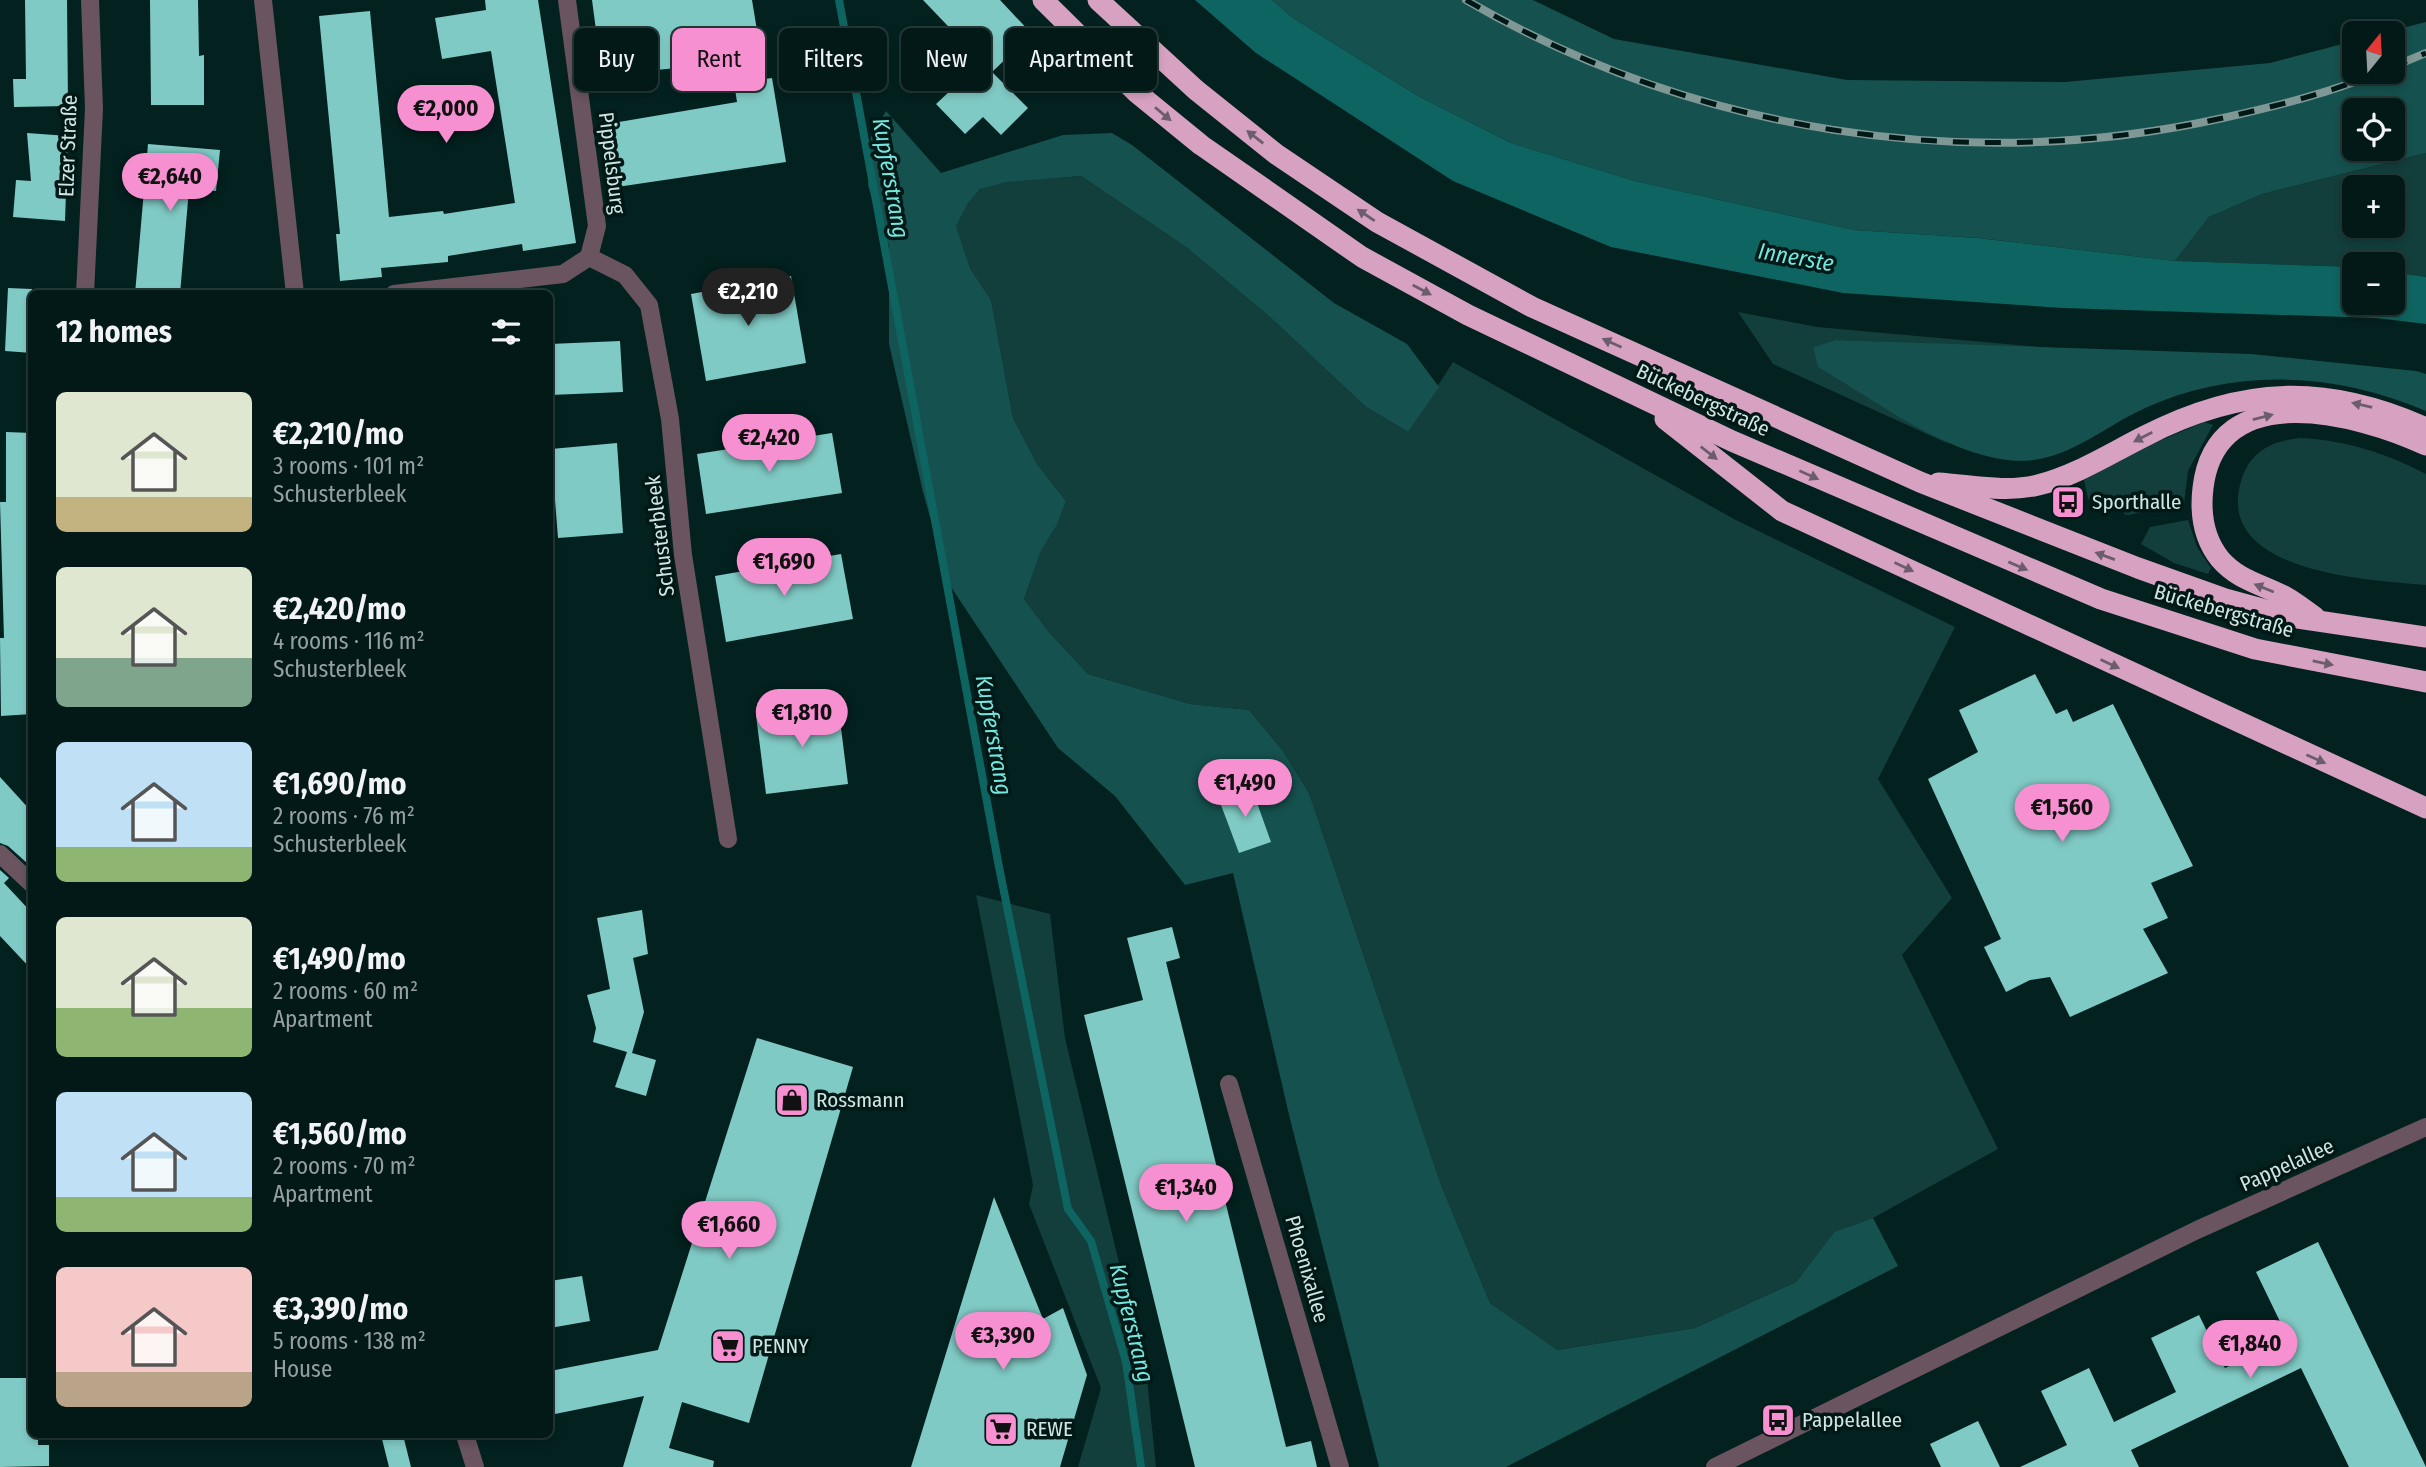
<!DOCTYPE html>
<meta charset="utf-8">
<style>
body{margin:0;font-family:"Fira Sans Condensed",sans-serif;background:#102624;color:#f1f3f6;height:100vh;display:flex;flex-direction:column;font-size:26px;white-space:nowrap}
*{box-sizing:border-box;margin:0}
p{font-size:23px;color:#96a0a1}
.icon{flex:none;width:38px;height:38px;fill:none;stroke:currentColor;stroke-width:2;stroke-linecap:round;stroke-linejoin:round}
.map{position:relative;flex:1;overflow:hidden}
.panel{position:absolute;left:28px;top:290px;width:525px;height:1148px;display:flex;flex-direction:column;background:#021917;border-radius:10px;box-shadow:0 4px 10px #0003,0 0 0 2px #233836}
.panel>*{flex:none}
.guide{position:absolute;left:574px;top:28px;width:665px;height:63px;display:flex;gap:14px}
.needle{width:46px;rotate:18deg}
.controls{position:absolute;left:2342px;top:21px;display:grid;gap:14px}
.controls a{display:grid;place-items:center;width:63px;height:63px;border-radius:10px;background:#021917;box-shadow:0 4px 10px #0003,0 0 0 2px #233836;font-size:35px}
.price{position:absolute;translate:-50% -60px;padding:0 16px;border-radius:24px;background:#f690d0;color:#111;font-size:23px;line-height:46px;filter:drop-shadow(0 2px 4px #0008)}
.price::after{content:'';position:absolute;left:50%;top:42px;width:21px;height:16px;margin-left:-10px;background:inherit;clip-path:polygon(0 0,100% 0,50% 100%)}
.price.selected{background:#222;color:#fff}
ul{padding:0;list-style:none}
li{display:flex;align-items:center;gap:21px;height:175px;padding:0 28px}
li span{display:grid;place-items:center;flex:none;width:196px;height:140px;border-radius:10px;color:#555}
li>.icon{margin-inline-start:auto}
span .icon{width:84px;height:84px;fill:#fffc;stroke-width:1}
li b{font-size:30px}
h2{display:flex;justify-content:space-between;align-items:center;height:84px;padding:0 28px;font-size:30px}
.pill{padding:0 24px;border-radius:10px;background:#021917;box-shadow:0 4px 10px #0003,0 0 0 2px #233836;font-size:24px;line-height:63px}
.pill.selected{background:#f690d0;color:#111}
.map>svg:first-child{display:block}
.green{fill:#123e3c;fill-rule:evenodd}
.forest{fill:#15514e;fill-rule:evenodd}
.water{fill:#0e6460}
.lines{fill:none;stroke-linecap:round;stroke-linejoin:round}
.stream{stroke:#0e6460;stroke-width:8}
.building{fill:#80cac5}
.street{stroke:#695460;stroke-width:18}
.highway{stroke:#d7a2c1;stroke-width:21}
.rail-casing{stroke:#7f9895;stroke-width:8}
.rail{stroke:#001816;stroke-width:5;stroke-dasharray:16;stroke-linecap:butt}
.oneway{fill:#6c5d6c}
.labels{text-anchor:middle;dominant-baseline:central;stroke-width:7;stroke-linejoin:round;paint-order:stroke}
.street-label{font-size:21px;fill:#d1e6e3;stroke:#001816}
.poi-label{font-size:21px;fill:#d1e6e3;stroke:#001816;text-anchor:start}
.water-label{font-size:23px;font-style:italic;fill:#75e7df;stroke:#001816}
</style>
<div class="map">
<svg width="2426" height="1467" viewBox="0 0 2426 1467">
<rect width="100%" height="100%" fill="#03211f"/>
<g class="green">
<path d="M 2426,153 L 2426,277 L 2392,272 L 2392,264 L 2354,264 L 2354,267 L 2175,261 L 2209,217 L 2262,194 ZM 2354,187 L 2392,187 L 2392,226 L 2354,226 Z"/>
<path d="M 1081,176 L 1186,247 L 1270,317 L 1366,407 L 1408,432 L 1453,362 L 1734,519 L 1955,627 L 1878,779 L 1952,898 L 1902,955 L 1998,1149 L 1873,1218 L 1834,1232 L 1796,1282 L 1695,1328 L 1556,1350 L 1490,1303 L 1441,1185 L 1309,793 L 1283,751 L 1249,710 L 1190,704 L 1088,674 L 1049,632 L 1024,599 L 1041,551 L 1057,525 L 1066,501 L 1037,464 L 1013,418 L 991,300 L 970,268 L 956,226 C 962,214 968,196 981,189 C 1003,175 1053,180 1081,176 Z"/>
<path d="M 1738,312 L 1817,327 L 2062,349 L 1835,340 L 1813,347 L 1819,367 L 1951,445 L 1773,364 Z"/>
<path d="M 2204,422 L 2213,425 L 2188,471 L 2184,504 L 2128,515 L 2124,514 L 2126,507 L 2104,500 L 2102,506 L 2088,499 L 2084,480 L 2150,445 Z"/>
<path d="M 2300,438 C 2345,440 2386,453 2426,474 L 2426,585 C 2369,580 2210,573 2242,478 C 2252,450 2273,441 2300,438 Z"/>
<path d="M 2188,520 L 2197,547 L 2211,568 L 2208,574 L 2174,563 L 2141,544 L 2150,527 Z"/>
<path d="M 976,895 L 1050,914 L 1065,1038 L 1147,1379 L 1156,1467 L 1078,1467 L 1101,1388 L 1029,1204 L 1033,1185 Z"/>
</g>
<g class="forest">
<path d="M 1272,0 L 1533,0 L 1614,39 L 1847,80 L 2065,82 L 2270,63 L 2354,41 L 2354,72 L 2392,72 L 2392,33 L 2382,33 L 2426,22 L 2426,153 L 2262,194 L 2209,217 L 2175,261 L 1979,238 L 1854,230 L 1635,181 L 1511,143 L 1418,96 L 1293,18 ZM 2354,110 L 2392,110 L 2392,149 L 2354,149 Z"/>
<path d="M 886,111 L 941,173 L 1063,135 L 1112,133 L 1132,145 L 1334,303 L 1407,344 L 1439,387 L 1408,432 L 1366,407 L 1270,317 L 1186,247 L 1081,176 L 1006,182 L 980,189 L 968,203 L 956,226 L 970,268 L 991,300 L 1013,418 L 1037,464 L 1066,501 L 1057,525 L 1041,551 L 1024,599 L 1049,632 L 1088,674 L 1190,704 L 1249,710 L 1283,751 L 1309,793 L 1441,1185 L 1490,1303 L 1557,1350 L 1695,1328 L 1796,1282 L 1834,1232 L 1873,1218 L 1898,1266 L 1506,1467 L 1379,1467 L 1290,1119 L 1233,873 L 1185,885 L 1115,796 L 1058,748 L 949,584 L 923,492 L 889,344 L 889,246 L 868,186 L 871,137 Z"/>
<path d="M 1835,340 L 2251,354 L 2416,371 L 2426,374 L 2426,411 C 2336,372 2234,367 2143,409 C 2098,430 2061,467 2007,460 C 1942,452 1875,400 1818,367 L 1813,347 Z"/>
</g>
<path class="water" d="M 1195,0 L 1272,0 L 1293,18 L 1418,96 L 1511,143 L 1635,181 L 1854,230 L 1978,238 L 2175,261 L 2354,267 L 2354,303 L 2392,303 L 2392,272 L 2426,277 L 2426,324 L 2376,318 L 2063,308 L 1843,293 L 1611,247 L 1453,181 L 1256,53 Z"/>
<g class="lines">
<path class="stream" d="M 839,0 L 999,867 L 1068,1209 L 1091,1241 L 1126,1362 L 1141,1467"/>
</g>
<g class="building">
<path d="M 25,0 L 67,0 L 68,106 L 14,107 L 13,79 L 26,79 Z"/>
<path d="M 150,0 L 198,0 L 199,56 L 204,55 L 204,105 L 151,105 Z"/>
<path d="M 485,0 L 538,0 L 576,243 L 523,251 L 522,244 L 448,256 L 448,262 L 381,268 L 382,277 L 340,281 L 336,234 L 340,234 L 319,16 L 370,11 L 389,217 L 443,211 L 444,214 L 515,203 L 491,51 L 442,59 L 435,18 L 486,10 Z"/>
<path d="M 592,0 L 752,0 L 765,79 L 772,78 L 786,162 L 617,187 L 607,124 L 737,102 L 731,63 L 602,75 Z"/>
<path d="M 923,0 L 1000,0 L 1032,34 L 992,72 L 1028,108 L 1001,135 L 983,117 L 965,134 L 936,104 L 950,91 L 937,77 L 968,47 Z"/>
<path d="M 27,133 L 68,136 L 65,221 L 13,217 L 16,180 L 31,181 Z"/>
<path d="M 148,144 L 220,150 L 216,191 L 189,189 L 180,294 L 135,294 Z"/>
<path d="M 791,276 L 806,363 L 706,381 L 691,294 Z"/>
<path d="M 8,288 L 32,289 L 32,353 L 5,351 Z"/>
<path d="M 620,341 L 623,392 L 550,395 L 550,344 Z"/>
<path d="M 6,432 L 32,433 L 32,714 L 1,716 L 0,638 L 4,638 L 0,502 L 6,502 Z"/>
<path d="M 832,433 L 842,493 L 706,514 L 697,454 Z"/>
<path d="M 617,443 L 623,533 L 558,538 L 551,449 Z"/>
<path d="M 841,554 L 853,619 L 726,642 L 715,576 Z"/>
<path d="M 2035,674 L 2056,714 L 2067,709 L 2073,722 L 2113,704 L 2193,866 L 2151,883 L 2168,918 L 2143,929 L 2168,973 L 2070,1017 L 2050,977 L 2030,980 L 2006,992 L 1984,947 L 2001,939 L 1928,779 L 1978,752 L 1959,710 Z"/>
<path d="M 838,704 L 848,784 L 766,794 L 756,715 Z"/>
<path d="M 0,777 L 32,812 L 32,859 L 27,863 L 8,846 L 0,843 Z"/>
<path d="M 1251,786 L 1271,842 L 1239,853 L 1218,797 Z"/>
<path d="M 0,870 L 9,878 L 4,883 L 32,913 L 32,970 L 0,936 Z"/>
<path d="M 642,910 L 648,954 L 633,958 L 644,1012 L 632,1053 L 656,1060 L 646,1096 L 615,1087 L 627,1052 L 593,1042 L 596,1028 L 587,995 L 610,989 L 597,918 Z"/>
<path d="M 1172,927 L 1180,958 L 1166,962 L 1286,1447 L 1311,1441 L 1317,1467 L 1195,1467 L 1084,1015 L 1143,1000 L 1127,938 Z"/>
<path d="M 757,1038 L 853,1067 L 749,1423 L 682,1402 L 669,1448 L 714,1461 L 713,1467 L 623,1467 L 644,1396 L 550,1415 L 550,1371 L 658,1350 Z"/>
<path d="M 994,1197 L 1043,1319 L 1063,1308 L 1087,1375 L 1060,1467 L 911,1467 Z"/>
<path d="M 2318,1242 L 2426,1467 L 2349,1467 L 2301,1368 L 2131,1450 L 2139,1467 L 2020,1467 L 2067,1445 L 2041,1391 L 2089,1368 L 2114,1422 L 2176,1392 L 2151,1338 L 2199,1315 L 2225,1368 L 2288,1338 L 2256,1272 Z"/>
<path d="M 582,1276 L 590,1321 L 550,1328 L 550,1281 Z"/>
<path d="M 0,1378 L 32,1378 L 32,1435 L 38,1435 L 38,1445 L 49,1445 L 49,1466 L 0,1467 Z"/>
<path d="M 1978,1421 L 2000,1467 L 1941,1467 L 1930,1444 Z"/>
<path d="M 381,1435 L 403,1435 L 411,1467 L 389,1467 Z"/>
</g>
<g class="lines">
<g class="street">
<path d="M 263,0 L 295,294"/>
<path d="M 589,257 L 625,275 L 649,305 L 670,419 L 683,555 L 728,839"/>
<path d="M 85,294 L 94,109 L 90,0"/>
<path d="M 394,294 L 563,274 L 589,257 L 597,226 L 567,0"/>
<path d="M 0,854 L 32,884"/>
<path d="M 1229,1084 L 1340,1467"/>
<path d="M 465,1435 L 475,1467"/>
<path d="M 1715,1467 L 2197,1230 L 2426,1127"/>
</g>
<g class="highway">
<path d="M 1043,0 L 1136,92 L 1201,145 L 1362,257 L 1468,315 L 1732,441 L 2101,599 L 2255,649 L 2426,682"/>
<path d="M 1098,0 L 1196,90 L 1276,154 L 1377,222 L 1532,307 L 1920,482 L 2138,568 L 2225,599 L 2291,617 L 2426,637"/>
<path d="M 1665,419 L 1782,511 L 2426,808"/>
<path d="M 1938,483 C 1971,485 2005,493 2038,485 C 2075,476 2111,453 2145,436 C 2242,386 2326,383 2426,428"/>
<path d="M 2315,617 C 2305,610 2295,602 2284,596 C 2261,584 2238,580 2220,559 C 2204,539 2200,513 2203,488 C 2216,375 2359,414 2426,445"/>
</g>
<g class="rail-casing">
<g id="rail">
<path d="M 1466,0 C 1694,132 1965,175 2223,118 C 2276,106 2330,93 2380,72"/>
<path d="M 2392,67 L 2426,53"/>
</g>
</g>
<use href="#rail" class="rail"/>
</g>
<defs><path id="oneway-solid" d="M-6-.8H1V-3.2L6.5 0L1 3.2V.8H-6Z" transform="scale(1.75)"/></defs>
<g class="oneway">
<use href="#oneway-solid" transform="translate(1163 114) rotate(40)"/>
<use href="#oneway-solid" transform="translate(1255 137) rotate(-142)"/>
<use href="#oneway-solid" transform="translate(1366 215) rotate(-146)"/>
<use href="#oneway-solid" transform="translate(1422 290) rotate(28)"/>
<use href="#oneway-solid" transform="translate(1612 343) rotate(-156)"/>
<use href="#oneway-solid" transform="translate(2362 405) rotate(-167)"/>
<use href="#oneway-solid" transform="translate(2263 417) rotate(-14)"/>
<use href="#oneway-solid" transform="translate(2143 437) rotate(153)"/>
<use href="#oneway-solid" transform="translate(1709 453) rotate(38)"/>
<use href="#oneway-solid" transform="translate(1809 475) rotate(24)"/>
<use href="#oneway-solid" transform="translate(2105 556) rotate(-160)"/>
<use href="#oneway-solid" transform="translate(2018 566) rotate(23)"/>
<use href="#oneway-solid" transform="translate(1904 567) rotate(25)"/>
<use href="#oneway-solid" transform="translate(2264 588) rotate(-158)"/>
<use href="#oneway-solid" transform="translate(2323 663) rotate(11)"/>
<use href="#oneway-solid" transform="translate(2110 664) rotate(25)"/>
<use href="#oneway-solid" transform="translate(2316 759) rotate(24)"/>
</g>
<defs>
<g id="bus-square" transform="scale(1.75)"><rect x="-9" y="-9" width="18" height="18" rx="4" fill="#f690d0" stroke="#001816"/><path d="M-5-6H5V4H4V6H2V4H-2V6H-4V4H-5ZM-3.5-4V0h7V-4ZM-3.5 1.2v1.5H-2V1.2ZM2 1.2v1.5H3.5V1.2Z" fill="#111"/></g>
<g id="shop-square" transform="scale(1.75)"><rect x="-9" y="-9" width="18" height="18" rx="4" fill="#f690d0" stroke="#001816"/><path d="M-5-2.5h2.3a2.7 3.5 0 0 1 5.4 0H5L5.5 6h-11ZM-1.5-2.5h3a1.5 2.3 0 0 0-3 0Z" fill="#111"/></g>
<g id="supermarket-square" transform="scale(1.75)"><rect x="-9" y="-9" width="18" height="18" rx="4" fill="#f690d0" stroke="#001816"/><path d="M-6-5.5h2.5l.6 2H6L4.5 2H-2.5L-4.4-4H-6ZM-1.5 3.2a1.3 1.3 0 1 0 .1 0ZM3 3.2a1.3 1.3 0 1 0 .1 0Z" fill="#111"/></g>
</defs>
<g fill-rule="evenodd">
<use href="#bus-square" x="2068" y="502"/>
<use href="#shop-square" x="792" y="1100"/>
<use href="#supermarket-square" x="728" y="1346"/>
<use href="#bus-square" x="1778" y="1420"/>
<use href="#supermarket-square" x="1001" y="1429"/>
</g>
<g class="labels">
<g class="street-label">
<text transform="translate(68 146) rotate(-88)">Elzer Straße</text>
<text transform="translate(612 163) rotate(83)">Pippelsburg</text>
<text transform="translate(1703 400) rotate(25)">Bückebergstraße</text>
<text transform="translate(660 536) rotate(-97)">Schusterbleek</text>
<text transform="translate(2224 611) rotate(16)">Bückebergstraße</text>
<text transform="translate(2287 1165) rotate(-24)">Pappelallee</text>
<text transform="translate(1307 1269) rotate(74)">Phoenixallee</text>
</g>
<g class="poi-label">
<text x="2092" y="502">Sporthalle</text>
<text x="816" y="1100">Rossmann</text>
<text x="752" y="1346">PENNY</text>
<text x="1802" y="1420">Pappelallee</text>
<text x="1026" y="1429">REWE</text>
</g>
<g class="water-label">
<text transform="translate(891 178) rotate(80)">Kupferstrang</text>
<text transform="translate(1796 257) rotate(10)">Innerste</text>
<text transform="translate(994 735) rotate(80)">Kupferstrang</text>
<text transform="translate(1132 1323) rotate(76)">Kupferstrang</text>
</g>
</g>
</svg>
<div class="controls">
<a><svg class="needle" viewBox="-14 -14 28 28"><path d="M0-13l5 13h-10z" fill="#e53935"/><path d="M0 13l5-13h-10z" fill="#96a0a1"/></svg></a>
<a><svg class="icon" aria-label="locate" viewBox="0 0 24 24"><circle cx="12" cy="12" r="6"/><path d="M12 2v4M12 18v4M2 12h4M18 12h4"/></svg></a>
<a>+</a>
<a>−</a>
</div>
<b class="price" style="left:446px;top:145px">€2,000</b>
<b class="price" style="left:170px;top:213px">€2,640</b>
<b class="price selected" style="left:748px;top:328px">€2,210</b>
<b class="price" style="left:769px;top:474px">€2,420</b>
<b class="price" style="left:784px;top:598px">€1,690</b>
<b class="price" style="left:802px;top:749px">€1,810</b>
<b class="price" style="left:1245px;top:819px">€1,490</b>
<b class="price" style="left:2062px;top:844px">€1,560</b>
<b class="price" style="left:1186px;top:1224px">€1,340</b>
<b class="price" style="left:729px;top:1261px">€1,660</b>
<b class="price" style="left:1003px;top:1372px">€3,390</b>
<b class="price" style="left:2250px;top:1380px">€1,840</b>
<div class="guide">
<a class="pill">Buy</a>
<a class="pill selected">Rent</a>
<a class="pill">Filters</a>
<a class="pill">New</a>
<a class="pill">Apartment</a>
</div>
<section class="panel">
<h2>12 homes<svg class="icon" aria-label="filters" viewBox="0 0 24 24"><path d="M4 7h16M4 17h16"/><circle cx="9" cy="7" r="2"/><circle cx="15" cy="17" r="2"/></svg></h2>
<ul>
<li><span style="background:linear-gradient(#dfe7d0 75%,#c2b280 0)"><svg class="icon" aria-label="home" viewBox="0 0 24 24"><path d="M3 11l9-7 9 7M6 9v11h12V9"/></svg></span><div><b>€2,210/mo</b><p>3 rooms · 101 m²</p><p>Schusterbleek</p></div></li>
<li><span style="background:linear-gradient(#dfe7d0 65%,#7fa58c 0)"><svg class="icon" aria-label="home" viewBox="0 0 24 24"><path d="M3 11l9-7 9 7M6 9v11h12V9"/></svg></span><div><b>€2,420/mo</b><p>4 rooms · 116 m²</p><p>Schusterbleek</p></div></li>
<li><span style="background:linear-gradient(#bfe0f5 75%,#8fb573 0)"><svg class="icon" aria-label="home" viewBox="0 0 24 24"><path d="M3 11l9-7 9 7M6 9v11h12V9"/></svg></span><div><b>€1,690/mo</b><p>2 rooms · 76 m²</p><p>Schusterbleek</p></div></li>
<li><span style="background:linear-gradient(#dfe7d0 65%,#8fb573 0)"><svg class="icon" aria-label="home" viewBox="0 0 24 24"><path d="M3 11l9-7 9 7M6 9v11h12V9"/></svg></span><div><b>€1,490/mo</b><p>2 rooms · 60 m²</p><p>Apartment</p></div></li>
<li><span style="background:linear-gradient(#bfe0f5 75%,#8fb573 0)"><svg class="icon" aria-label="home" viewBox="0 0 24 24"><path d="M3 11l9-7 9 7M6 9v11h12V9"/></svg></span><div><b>€1,560/mo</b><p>2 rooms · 70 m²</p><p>Apartment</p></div></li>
<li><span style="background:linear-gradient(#f6c9c9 75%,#b9a48a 0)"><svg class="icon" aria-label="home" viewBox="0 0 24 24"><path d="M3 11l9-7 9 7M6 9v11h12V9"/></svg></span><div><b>€3,390/mo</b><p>5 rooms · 138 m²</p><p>House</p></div></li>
</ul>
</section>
</div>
